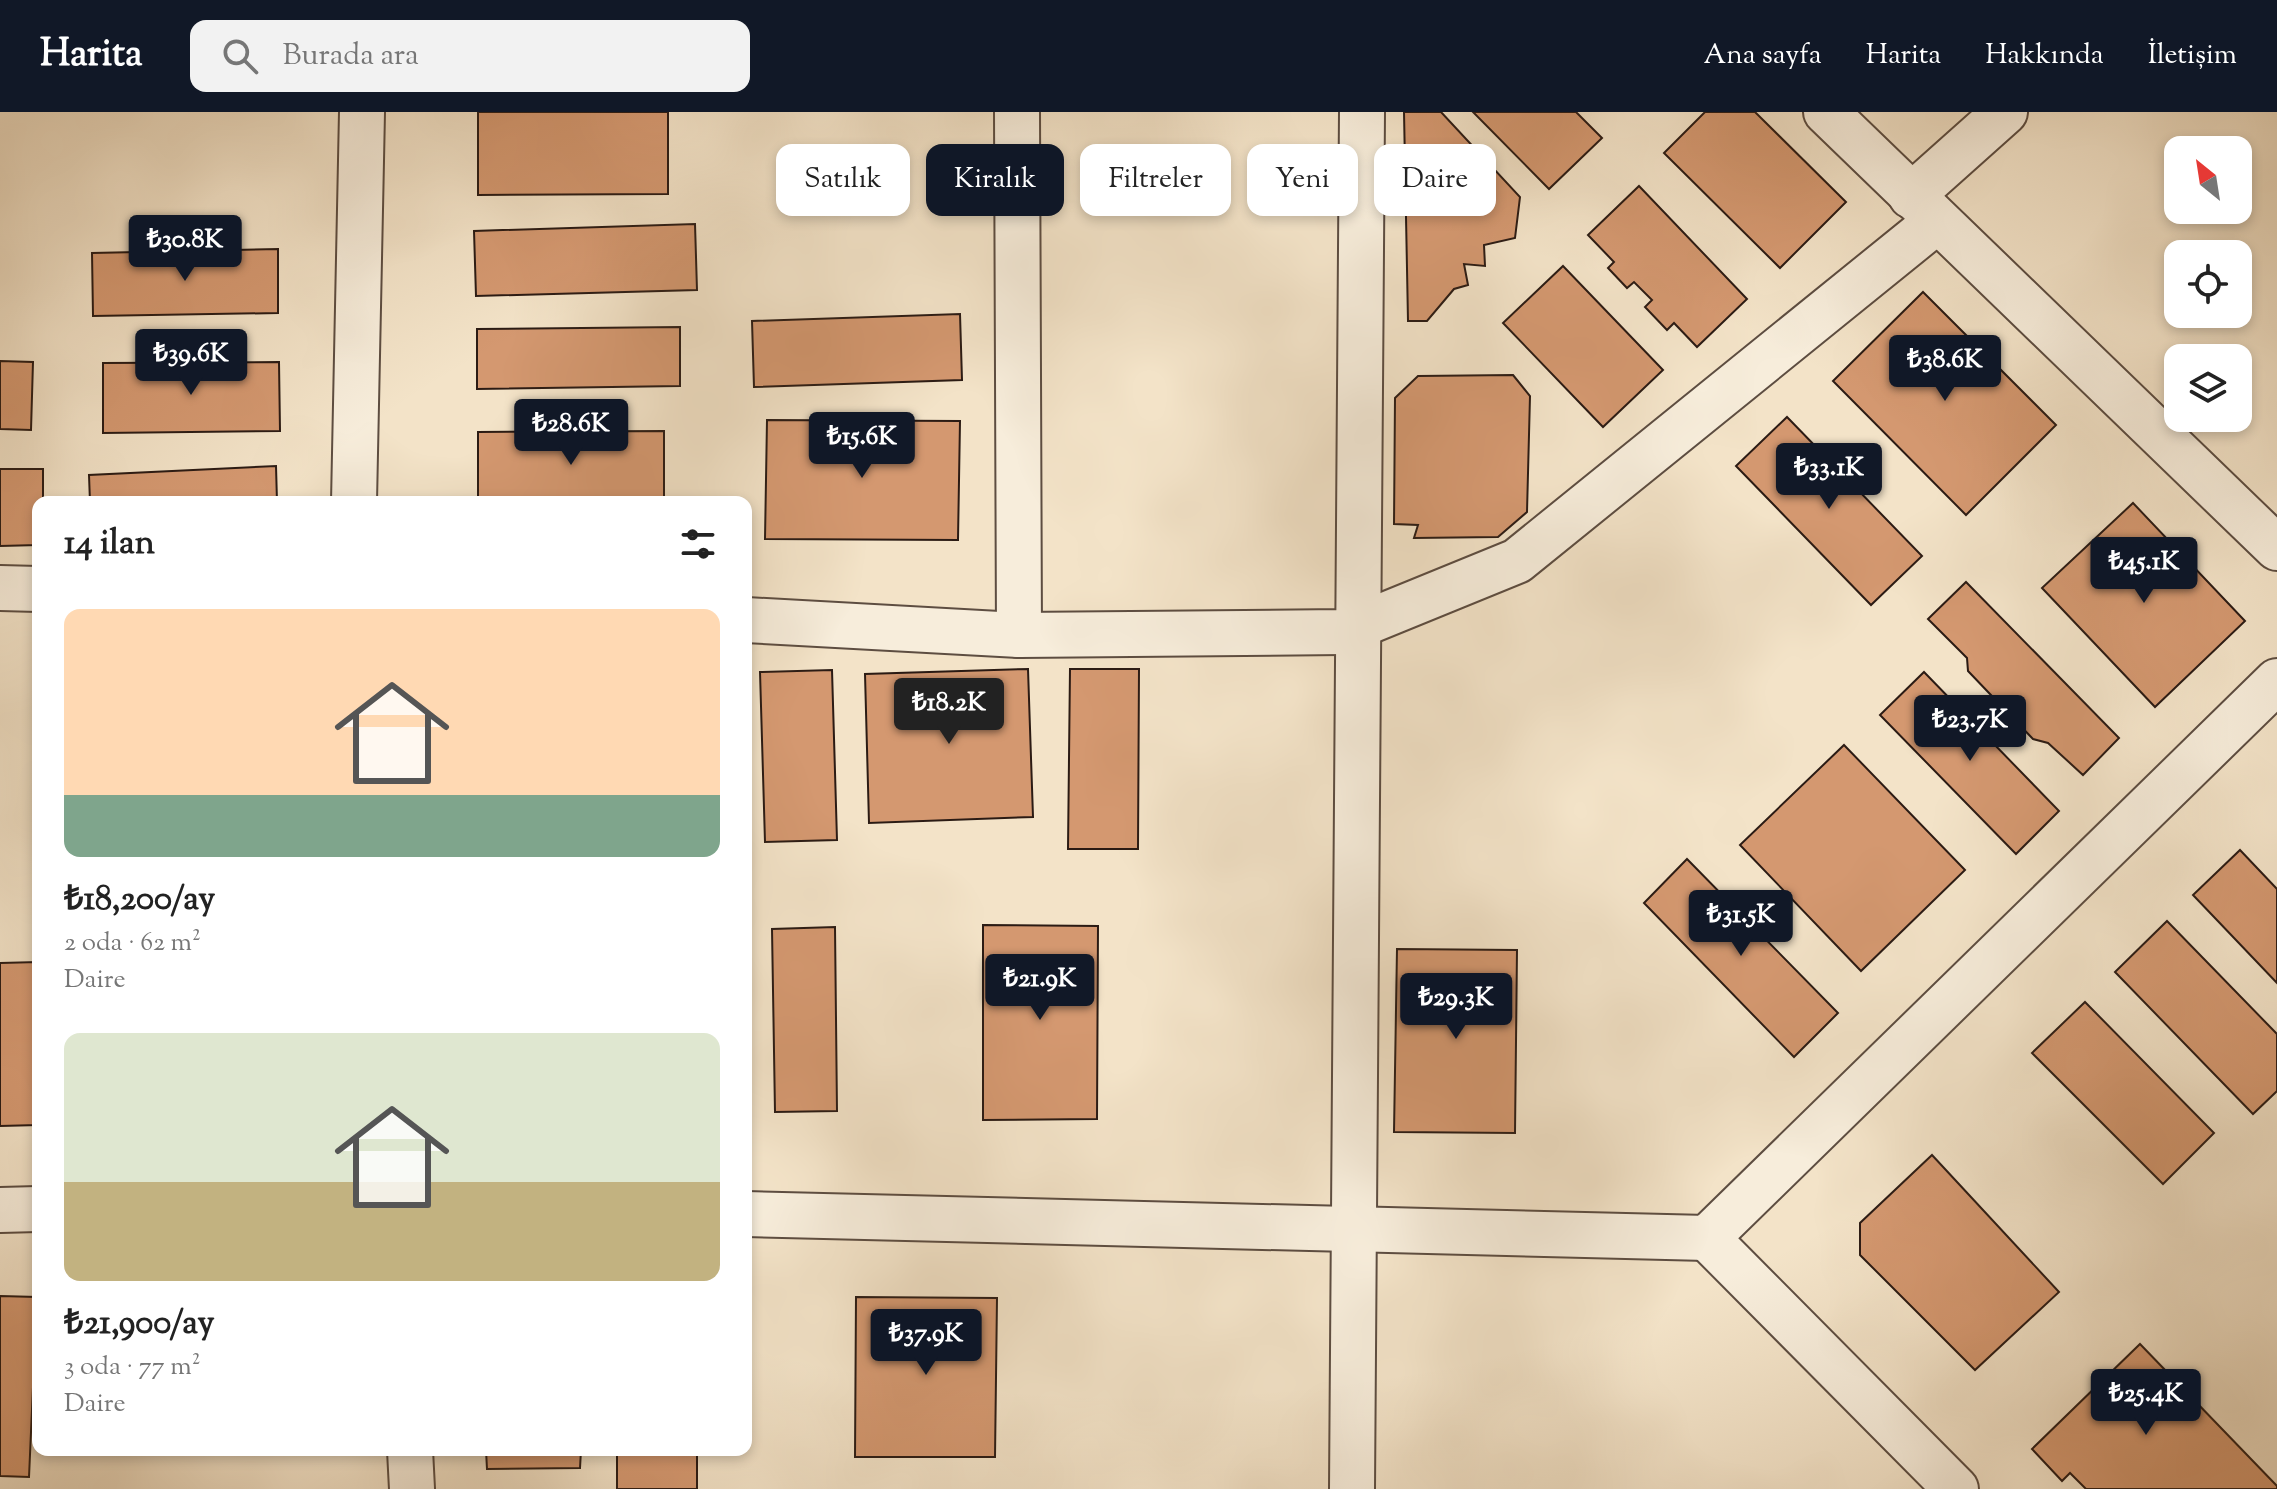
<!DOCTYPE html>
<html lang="tr">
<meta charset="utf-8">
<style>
body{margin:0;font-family:"Sorts Mill Goudy",serif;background:#f2f2f2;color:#222;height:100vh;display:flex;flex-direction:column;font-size:30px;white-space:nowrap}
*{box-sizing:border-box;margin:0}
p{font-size:26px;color:#767676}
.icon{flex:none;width:44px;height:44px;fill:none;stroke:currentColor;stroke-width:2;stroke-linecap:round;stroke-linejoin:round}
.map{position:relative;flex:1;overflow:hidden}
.details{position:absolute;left:32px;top:384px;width:720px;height:960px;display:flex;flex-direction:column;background:#fff;border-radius:16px;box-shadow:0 4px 12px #0003}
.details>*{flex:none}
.guide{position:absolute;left:776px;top:32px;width:760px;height:72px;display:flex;gap:16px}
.needle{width:52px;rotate:330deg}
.buttons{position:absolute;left:2164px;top:24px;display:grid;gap:16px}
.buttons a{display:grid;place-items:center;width:88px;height:88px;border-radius:16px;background:#fff;box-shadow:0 4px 12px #0003;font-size:40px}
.price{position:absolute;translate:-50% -68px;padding:0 18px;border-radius:8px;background:#111827;color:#fff;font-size:26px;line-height:52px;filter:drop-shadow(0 2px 4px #0008)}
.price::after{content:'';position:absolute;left:50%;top:48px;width:24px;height:18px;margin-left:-12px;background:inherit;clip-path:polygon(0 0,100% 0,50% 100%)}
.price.selected{background:#222;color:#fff}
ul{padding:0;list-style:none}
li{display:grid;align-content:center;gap:16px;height:424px;padding:0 32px}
li span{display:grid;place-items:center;height:248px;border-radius:16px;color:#555}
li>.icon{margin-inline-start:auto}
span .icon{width:144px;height:144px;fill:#fffc;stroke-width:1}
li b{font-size:34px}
h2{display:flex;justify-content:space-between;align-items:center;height:96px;padding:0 32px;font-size:34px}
.tag{padding:0 28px;border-radius:16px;background:#fff;box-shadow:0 4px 12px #0003;font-size:28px;line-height:72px}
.tag.selected{background:#111827;color:#fff}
header{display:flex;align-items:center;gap:48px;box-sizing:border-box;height:112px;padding:0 40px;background:#111827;color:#fff}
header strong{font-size:38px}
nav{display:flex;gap:44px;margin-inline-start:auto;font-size:28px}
.search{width:560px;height:72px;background:#f2f2f2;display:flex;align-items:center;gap:20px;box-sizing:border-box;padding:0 28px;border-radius:16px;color:#767676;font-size:30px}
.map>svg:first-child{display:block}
.building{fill:#d49870;stroke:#2b1b14;stroke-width:2}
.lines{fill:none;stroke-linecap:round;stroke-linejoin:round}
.minor-casing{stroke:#5d4d41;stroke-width:48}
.minor{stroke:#f7eddb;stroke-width:44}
</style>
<header>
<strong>Harita</strong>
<div class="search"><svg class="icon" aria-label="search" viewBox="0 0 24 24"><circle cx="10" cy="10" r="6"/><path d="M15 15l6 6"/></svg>Burada ara</div>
<nav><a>Ana sayfa</a><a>Harita</a><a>Hakkında</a><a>İletişim</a></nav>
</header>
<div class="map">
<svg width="2277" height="1377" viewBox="0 0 2277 1377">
<rect width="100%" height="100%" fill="#f3e3c8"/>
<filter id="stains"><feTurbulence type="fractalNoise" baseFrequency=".0025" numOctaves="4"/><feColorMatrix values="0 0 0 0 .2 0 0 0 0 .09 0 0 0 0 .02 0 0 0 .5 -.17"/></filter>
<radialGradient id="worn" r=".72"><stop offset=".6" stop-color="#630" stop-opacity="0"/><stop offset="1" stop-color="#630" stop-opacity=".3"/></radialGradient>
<g class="building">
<path d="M 478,0 L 668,0 L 668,82 L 478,83 Z"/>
<path d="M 1404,0 L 1441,0 L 1520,85 L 1515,126 L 1484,133 L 1485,154 L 1464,152 L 1468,173 L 1454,177 L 1427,209 L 1408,209 Z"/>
<path d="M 1473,0 L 1576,0 L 1602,26 L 1549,77 Z"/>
<path d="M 1705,0 L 1755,0 L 1846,90 L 1780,156 L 1664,41 Z"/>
<path d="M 1639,74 L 1747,187 L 1697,235 L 1674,211 L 1667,218 L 1645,195 L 1652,188 L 1634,170 L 1627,176 L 1608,156 L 1614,150 L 1588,123 Z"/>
<path d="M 695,112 L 697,178 L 476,184 L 474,119 Z"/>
<path d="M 278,137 L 278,201 L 93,204 L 92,141 Z"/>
<path d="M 1563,154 L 1663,258 L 1603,315 L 1503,211 Z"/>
<path d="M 1923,180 L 2056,313 L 1966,403 L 1833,269 Z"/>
<path d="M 960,202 L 962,268 L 754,275 L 752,209 Z"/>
<path d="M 680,215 L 680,274 L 477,277 L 477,217 Z"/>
<path d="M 0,249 L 33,250 L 31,318 L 0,317 Z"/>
<path d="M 279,250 L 280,319 L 103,321 L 103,251 Z"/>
<path d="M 1513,263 L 1530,284 L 1527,400 L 1498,425 L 1414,426 L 1418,413 L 1394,412 L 1395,286 L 1418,264 Z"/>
<path d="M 1787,305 L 1922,444 L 1871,493 L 1736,354 Z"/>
<path d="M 767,308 L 960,309 L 958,428 L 765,427 Z"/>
<path d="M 664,319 L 664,390 L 478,390 L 478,320 Z"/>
<path d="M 276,354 L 277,390 L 90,390 L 89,363 Z"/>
<path d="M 0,357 L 43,357 L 43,390 L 38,390 L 38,433 L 0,434 Z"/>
<path d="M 2133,391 L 2245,509 L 2155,595 L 2042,476 Z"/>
<path d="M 1966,470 L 2119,626 L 2083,663 L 2048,631 L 2033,627 L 1968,559 L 1967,546 L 1928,507 Z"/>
<path d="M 1028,557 L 1033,705 L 869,711 L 865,562 Z"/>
<path d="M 1070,557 L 1139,557 L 1138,737 L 1068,737 Z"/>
<path d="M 832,558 L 837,728 L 765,730 L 760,560 Z"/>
<path d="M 1924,560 L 2059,699 L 2016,742 L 1880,603 Z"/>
<path d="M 1844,633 L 1965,758 L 1861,859 L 1740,733 Z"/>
<path d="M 2240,738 L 2277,777 L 2277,871 L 2193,783 Z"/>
<path d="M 1687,747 L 1838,901 L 1794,945 L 1644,791 Z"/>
<path d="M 2167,809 L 2277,922 L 2277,979 L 2253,1002 L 2115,860 Z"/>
<path d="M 983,813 L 1098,814 L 1097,1007 L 983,1008 Z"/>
<path d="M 835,815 L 837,999 L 775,1000 L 772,817 Z"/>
<path d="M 1397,837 L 1517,838 L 1515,1021 L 1394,1020 Z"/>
<path d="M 38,850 L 38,1013 L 0,1014 L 0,851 Z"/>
<path d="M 2085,890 L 2214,1021 L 2163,1072 L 2032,941 Z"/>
<path d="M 1932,1043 L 2059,1180 L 1975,1258 L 1860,1143 L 1860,1111 Z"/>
<path d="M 0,1184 L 37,1185 L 29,1365 L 0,1364 Z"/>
<path d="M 856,1185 L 997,1186 L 995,1345 L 855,1345 Z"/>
<path d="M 2140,1232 L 2277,1374 L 2277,1377 L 2086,1377 L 2070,1361 L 2062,1369 L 2032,1337 Z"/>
<path d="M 486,1338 L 581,1338 L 580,1356 L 487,1357 Z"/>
<rect x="617" y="1338" width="80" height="39"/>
</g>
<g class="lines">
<g class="minor-casing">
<g id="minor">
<path d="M 1017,0 L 1019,523"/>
<path d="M 1826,0 L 2277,436"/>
<path d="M 1911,84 L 2005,0"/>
<path d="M 354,390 L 362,0"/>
<path d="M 0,476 L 38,477"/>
<path d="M 746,508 L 1019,523 L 1343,520 L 1517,449 L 1937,109"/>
<path d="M 0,1098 L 38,1097"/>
<path d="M 746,1102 L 1707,1126 L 2277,569"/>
<path d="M 1707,1126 L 1956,1377"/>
<path d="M 410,1338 L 412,1377"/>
<path d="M 1352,1377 L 1362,0"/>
</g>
</g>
<use href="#minor" class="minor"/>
</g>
<rect width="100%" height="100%" filter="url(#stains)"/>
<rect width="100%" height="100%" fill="url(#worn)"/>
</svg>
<div class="buttons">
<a><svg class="needle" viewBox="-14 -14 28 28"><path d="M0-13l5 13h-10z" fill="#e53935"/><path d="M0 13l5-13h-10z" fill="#767676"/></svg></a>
<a><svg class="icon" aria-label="locate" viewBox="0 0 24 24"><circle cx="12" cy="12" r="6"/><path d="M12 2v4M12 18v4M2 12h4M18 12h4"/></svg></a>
<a><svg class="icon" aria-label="layers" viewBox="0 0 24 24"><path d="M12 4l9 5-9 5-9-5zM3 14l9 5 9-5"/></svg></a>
</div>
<b class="price" style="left:185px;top:171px">₺30.8K</b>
<b class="price" style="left:191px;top:285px">₺39.6K</b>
<b class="price" style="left:1945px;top:291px">₺38.6K</b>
<b class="price" style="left:571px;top:355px">₺28.6K</b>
<b class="price" style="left:862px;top:368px">₺15.6K</b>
<b class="price" style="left:1829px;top:399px">₺33.1K</b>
<b class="price" style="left:2144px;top:493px">₺45.1K</b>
<b class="price selected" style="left:949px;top:634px">₺18.2K</b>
<b class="price" style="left:1970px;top:651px">₺23.7K</b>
<b class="price" style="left:1741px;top:846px">₺31.5K</b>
<b class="price" style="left:1040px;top:910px">₺21.9K</b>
<b class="price" style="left:1456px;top:929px">₺29.3K</b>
<b class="price" style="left:926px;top:1265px">₺37.9K</b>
<b class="price" style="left:2146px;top:1325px">₺25.4K</b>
<div class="guide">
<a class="tag">Satılık</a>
<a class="tag selected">Kiralık</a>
<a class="tag">Filtreler</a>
<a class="tag">Yeni</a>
<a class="tag">Daire</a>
</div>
<section class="details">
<h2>14 ilan<svg class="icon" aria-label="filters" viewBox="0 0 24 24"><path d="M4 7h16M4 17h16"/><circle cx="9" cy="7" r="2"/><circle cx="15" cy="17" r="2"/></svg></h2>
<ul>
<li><span style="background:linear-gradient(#ffd9b3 75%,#7fa58c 0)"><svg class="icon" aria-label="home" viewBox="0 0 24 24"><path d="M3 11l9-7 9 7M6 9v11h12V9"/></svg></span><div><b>₺18,200/ay</b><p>2 oda · 62 m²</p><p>Daire</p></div></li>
<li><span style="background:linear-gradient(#dfe7d0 60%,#c2b280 0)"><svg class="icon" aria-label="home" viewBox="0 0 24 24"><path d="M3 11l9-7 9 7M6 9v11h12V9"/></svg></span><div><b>₺21,900/ay</b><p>3 oda · 77 m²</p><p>Daire</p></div></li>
</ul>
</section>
</div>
